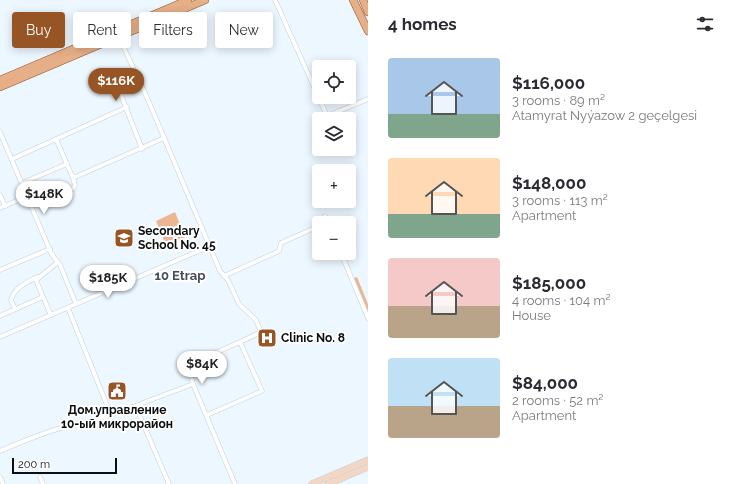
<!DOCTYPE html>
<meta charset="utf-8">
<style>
body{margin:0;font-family:Raleway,sans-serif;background:#f7f7f7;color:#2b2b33;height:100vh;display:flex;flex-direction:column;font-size:15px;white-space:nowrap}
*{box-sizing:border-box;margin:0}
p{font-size:13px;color:#7c7c81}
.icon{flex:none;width:22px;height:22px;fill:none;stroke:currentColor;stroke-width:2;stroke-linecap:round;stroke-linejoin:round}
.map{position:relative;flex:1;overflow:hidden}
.side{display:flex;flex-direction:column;background:#fff;width:368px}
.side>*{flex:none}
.banner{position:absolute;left:12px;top:12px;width:296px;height:36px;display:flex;gap:8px}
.tools{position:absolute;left:312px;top:60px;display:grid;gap:8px}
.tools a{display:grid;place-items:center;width:44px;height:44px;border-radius:4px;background:#fff;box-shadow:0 2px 10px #0003;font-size:20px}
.scale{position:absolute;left:12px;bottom:10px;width:105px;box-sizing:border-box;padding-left:4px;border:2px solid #0a0e11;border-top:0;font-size:11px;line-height:14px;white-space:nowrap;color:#0a0e11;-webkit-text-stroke:3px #fff;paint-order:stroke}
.price{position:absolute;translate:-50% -34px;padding:0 9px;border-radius:14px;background:#fff;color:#222;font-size:13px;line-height:26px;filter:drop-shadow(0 1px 2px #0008)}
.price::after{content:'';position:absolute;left:50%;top:24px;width:12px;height:9px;margin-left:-6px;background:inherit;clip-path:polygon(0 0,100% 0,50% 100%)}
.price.current{background:#975424;color:#fff}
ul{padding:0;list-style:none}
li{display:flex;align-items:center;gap:12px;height:100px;padding:0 20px}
li span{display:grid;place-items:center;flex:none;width:112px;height:80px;border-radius:4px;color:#555}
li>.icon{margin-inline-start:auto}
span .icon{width:48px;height:48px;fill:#fffc;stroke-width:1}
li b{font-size:17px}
h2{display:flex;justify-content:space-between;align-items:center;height:48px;padding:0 20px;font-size:17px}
.chip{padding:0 14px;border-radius:4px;background:#fff;box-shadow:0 2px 10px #0003;font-size:14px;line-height:36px}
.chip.current{background:#975424;color:#fff}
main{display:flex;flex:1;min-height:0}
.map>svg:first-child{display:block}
.green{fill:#edb592}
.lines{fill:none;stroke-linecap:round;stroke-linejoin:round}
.street-casing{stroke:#c3cfd8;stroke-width:5}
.secondary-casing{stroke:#c3cfd8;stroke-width:7}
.primary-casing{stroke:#8e542b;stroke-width:8}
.street{stroke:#fff;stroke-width:4}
.secondary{stroke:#f2d7c4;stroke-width:6}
.primary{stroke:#e6af88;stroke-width:7}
.labels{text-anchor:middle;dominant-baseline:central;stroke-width:4;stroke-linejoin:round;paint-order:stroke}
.poi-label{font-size:12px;font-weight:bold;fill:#0a0e11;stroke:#fff;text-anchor:start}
.neighbourhood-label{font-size:13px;font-weight:bold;fill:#444d55;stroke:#fff}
</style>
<main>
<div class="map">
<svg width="368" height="484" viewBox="0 0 368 484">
<rect width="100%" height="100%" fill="#edf7ff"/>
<g class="green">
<path d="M 175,212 L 185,237 L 166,245 L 156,221 Z"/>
<path d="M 357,277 L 368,304 L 368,311 L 354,278 Z"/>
</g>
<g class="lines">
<g class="street-casing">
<g id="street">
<path d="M 275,0 L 327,116 L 368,99"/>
<path d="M 118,35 L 149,102 L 220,271 L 228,280 L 239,304 L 256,320 L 261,332 L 240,342"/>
<path d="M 134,70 L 119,78 L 116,82 L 142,149"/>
<path d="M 0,132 L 51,253 L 60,265 L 76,304"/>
<path d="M 56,139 L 73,178 L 164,138"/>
<path d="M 12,159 L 127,107"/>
<path d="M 22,183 L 67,164"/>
<path d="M 0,195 L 5,206"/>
<path d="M 32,206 L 73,189 L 75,185 L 73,178"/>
<path d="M 0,208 L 28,196"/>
<path d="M 325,216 L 328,223"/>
<path d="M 341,253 L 368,318"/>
<path d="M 0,270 L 50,249"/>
<path d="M 224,276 L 279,251 L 281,243 L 319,226"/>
<path d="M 43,297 L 36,280 L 58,262"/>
<path d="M 68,308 L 111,415 L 193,384"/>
<path d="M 15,309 L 11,300 C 14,288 27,282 37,277"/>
<path d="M 0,316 L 43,297 L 51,315"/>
<path d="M 0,337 L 210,246"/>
<path d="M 136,407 L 169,484"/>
<path d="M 207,415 L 262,391 L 240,342 L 188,365 L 193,384 L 235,484"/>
<path d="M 0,451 C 21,442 42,433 64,427 C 79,423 96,420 111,415"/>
<path d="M 0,477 L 3,484"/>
<path d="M 40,477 L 43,484"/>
</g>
</g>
<g class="secondary-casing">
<g id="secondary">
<path d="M 312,484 L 368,460"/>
<path d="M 328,484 L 368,467"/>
</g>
</g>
<g class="primary-casing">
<g id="primary">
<path d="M 353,0 L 368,31"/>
<path d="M 363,0 L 368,12"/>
<path d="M 0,80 L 188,0"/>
<path d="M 0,87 L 205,0"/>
</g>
</g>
<use href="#street" class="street"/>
<use href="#secondary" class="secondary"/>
<use href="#primary" class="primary"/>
</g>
<defs>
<g id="school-square" transform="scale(1)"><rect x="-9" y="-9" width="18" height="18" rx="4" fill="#975424" stroke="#fff"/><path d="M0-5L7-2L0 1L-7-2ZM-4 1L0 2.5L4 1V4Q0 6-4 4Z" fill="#fff"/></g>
<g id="hospital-square" transform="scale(1)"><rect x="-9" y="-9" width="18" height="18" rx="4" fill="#975424" stroke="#fff"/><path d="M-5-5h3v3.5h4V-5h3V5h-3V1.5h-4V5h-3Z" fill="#fff"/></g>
<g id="civic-square" transform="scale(1)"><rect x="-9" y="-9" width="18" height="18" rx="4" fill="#975424" stroke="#fff"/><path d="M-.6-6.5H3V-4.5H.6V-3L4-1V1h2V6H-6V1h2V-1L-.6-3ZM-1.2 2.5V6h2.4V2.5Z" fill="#fff"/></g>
</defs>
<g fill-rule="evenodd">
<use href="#school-square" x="124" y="238"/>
<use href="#hospital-square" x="267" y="338"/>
<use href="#civic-square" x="117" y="391"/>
</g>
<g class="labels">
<g class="poi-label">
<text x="138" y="231">Secondary<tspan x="138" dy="14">School No. 45</tspan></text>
<text x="281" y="338">Clinic No. 8</text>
<text x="117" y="410" text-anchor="middle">Дом.управление<tspan x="117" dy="14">10-ый микрорайон</tspan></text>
</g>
<g class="neighbourhood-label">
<text x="180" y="275">10 Etrap</text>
</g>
</g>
</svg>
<div class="tools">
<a><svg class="icon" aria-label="locate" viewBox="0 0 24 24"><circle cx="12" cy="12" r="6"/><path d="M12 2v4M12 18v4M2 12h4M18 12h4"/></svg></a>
<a><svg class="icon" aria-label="layers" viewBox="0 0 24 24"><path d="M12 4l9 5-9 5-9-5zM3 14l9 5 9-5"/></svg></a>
<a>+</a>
<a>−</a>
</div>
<div class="scale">200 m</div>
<b class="price current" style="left:116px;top:102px">$116K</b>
<b class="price" style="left:44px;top:215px">$148K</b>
<b class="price" style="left:108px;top:299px">$185K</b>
<b class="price" style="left:202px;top:385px">$84K</b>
<div class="banner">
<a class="chip current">Buy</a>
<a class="chip">Rent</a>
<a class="chip">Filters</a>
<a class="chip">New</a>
</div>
</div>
<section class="side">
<h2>4 homes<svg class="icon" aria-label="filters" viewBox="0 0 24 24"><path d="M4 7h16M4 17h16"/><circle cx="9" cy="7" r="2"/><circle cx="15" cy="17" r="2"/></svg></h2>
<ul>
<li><span style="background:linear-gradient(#a9c7e8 70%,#7fa58c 0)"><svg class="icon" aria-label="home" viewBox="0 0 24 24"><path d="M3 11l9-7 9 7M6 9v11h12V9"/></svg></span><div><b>$116,000</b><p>3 rooms · 89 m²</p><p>Atamyrat Nyýazow 2 geçelgesi</p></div></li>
<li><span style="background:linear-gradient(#ffd9b3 70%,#7fa58c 0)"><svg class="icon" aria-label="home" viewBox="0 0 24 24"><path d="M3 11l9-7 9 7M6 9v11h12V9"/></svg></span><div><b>$148,000</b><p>3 rooms · 113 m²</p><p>Apartment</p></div></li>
<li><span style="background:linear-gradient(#f6c9c9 60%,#b9a48a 0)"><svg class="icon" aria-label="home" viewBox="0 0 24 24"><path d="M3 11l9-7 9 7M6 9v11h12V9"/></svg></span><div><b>$185,000</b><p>4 rooms · 104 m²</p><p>House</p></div></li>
<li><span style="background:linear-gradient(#bfe0f5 60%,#b9a48a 0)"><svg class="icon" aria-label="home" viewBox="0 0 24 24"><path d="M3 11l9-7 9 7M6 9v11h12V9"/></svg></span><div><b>$84,000</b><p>2 rooms · 52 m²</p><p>Apartment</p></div></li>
</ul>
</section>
</main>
